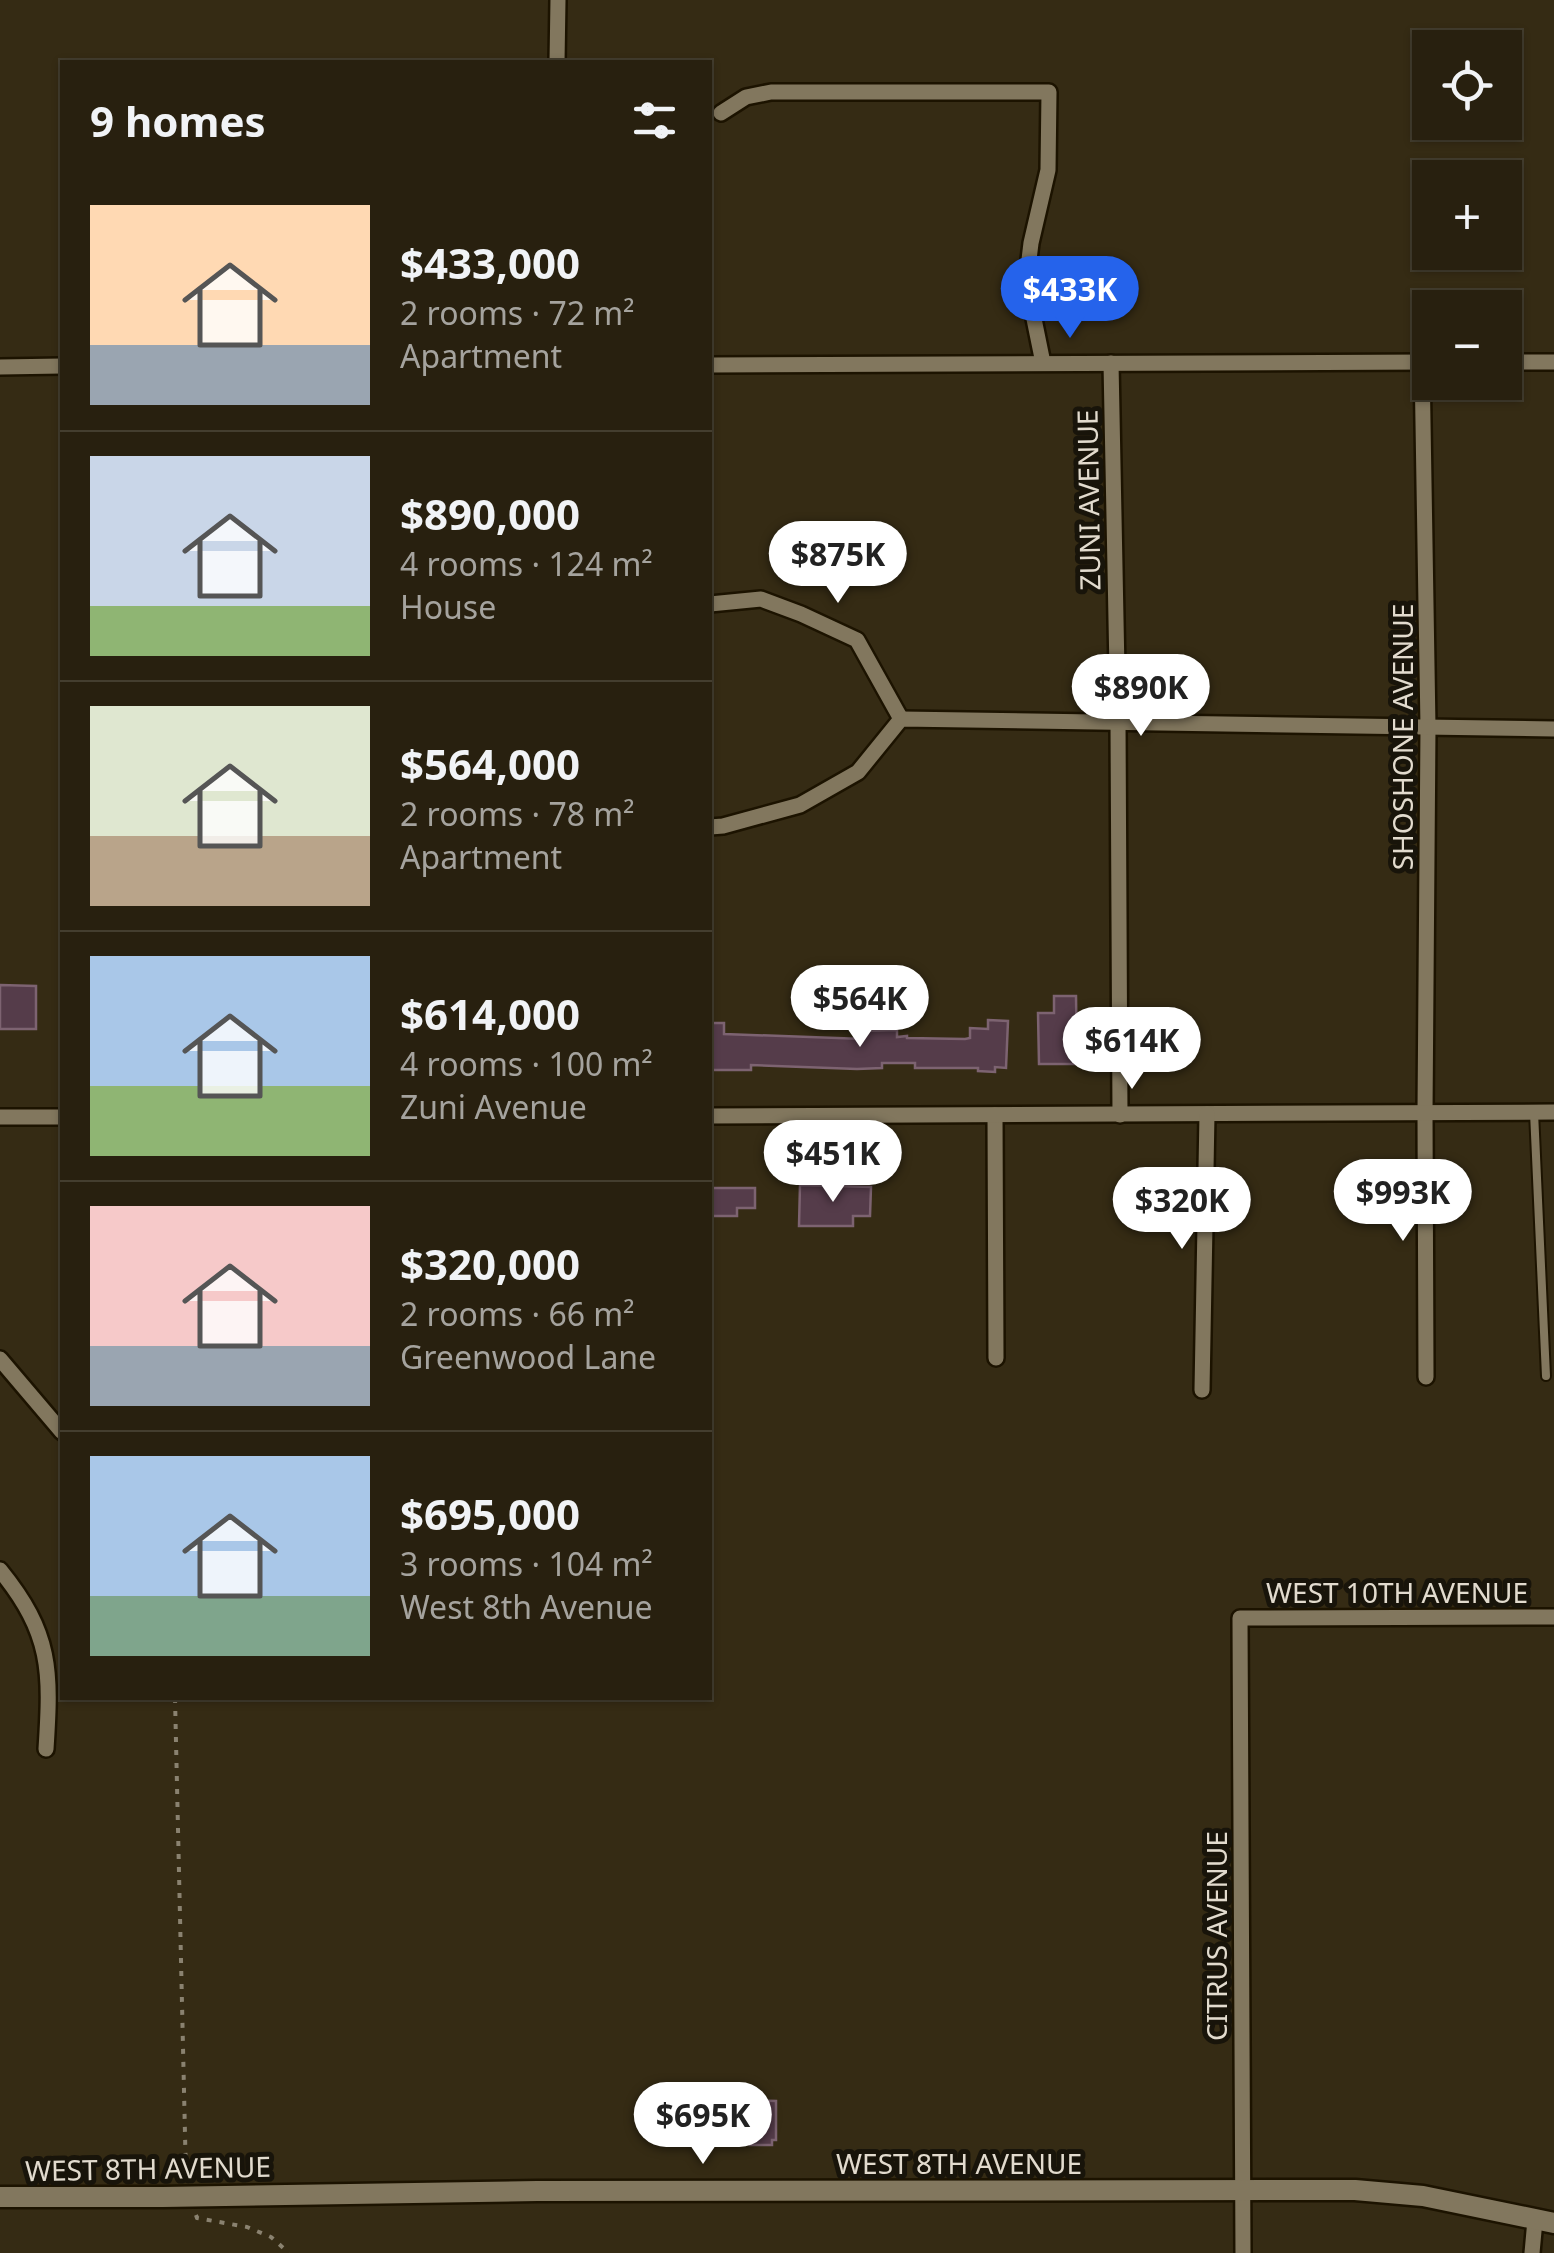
<!DOCTYPE html>
<meta charset="utf-8">
<style>
body{margin:0;font-family:"Noto Sans",sans-serif;background:#302818;color:#f1f3f6;height:100vh;display:flex;flex-direction:column;font-size:38px;white-space:nowrap}
*{box-sizing:border-box;margin:0}
p{font-size:32px;color:#a5a39e}
.icon{flex:none;width:55px;height:55px;fill:none;stroke:currentColor;stroke-width:2;stroke-linecap:round;stroke-linejoin:round}
.map{position:relative;flex:1;overflow:hidden}
.panel{position:absolute;left:60px;top:60px;width:652px;height:1640px;display:flex;flex-direction:column;background:#28200f;border-radius:0px;box-shadow:0 2px 8px #0004,0 0 0 2px #443e2f}
.panel>*{flex:none}
.tools{position:absolute;left:1412px;top:30px;display:grid;gap:20px}
.tools a{display:grid;place-items:center;width:110px;height:110px;border-radius:0px;background:#28200f;box-shadow:0 2px 8px #0004,0 0 0 2px #443e2f;font-size:50px}
.price{position:absolute;translate:-50% -85px;padding:0 22px;border-radius:35px;background:#fff;color:#222;font-size:32px;line-height:65px;filter:drop-shadow(0 2px 5px #0008)}
.price::after{content:'';position:absolute;left:50%;top:60px;width:30px;height:22px;margin-left:-15px;background:inherit;clip-path:polygon(0 0,100% 0,50% 100%)}
.price.selected{background:#2563eb;color:#fff}
ul{padding:0;list-style:none}
li{display:flex;align-items:center;gap:30px;height:250px;padding:0 30px}
li+li{border-top:2px solid #443e2f}
li span{display:grid;place-items:center;flex:none;width:280px;height:200px;border-radius:0px;color:#555}
li>.icon{margin-inline-start:auto}
span .icon{width:120px;height:120px;fill:#fffc;stroke-width:1}
li b{font-size:42px}
h2{display:flex;justify-content:space-between;align-items:center;height:120px;padding:0 30px;font-size:42px}
.map>svg:first-child{display:block}
.building{fill:#553c4a;stroke:#7d6371;stroke-width:2.5}
.lines{fill:none;stroke-linecap:round;stroke-linejoin:round}
.service-casing{stroke:#1c1300;stroke-width:12}
.minor-casing{stroke:#1c1300;stroke-width:20}
.tertiary-casing{stroke:#1c1300;stroke-width:25}
.path{stroke:#8a8270;stroke-width:4;stroke-dasharray:5 8;stroke-linecap:butt}
.service{stroke:#82775e;stroke-width:8}
.minor{stroke:#82775e;stroke-width:15}
.tertiary{stroke:#82775e;stroke-width:20}
.labels{text-anchor:middle;dominant-baseline:central;stroke-width:10;stroke-linejoin:round;paint-order:stroke}
.street-label{font-size:28px;fill:#e2dbce;stroke:#18140a}
</style>
<div class="map">
<svg width="1554" height="2253" viewBox="0 0 1554 2253">
<rect width="100%" height="100%" fill="#352b14"/>
<g class="building">
<path d="M 0,985 L 36,986 L 36,1029 L 0,1029 Z"/>
<path d="M 1054,996 L 1076,996 L 1077,1064 L 1039,1064 L 1038,1013 L 1054,1013 Z"/>
<path d="M 988,1020 L 1008,1021 L 1006,1068 L 995,1067 L 995,1072 L 978,1071 L 978,1068 L 915,1068 L 915,1063 L 882,1063 L 882,1068 L 857,1069 L 751,1065 L 751,1070 L 710,1070 L 710,1023 L 724,1023 L 724,1034 L 864,1039 L 864,1031 L 897,1030 L 897,1037 L 907,1036 L 907,1038 L 965,1039 L 970,1038 L 970,1028 L 988,1029 Z"/>
<path d="M 800,1185 L 871,1187 L 870,1216 L 853,1216 L 853,1226 L 799,1226 Z"/>
<path d="M 710,1188 L 755,1188 L 755,1208 L 737,1208 L 737,1216 L 710,1216 Z"/>
<path d="M 746,2100 L 776,2101 L 776,2140 L 772,2140 L 772,2145 L 750,2145 L 750,2140 L 746,2140 Z"/>
</g>
<g class="lines">
<g class="service-casing">
<path id="service" d="M 1534,1112 L 1546,1376"/>
</g>
<g class="minor-casing">
<g id="minor">
<path d="M 557,62 L 558,0"/>
<path d="M 721,113 L 746,97 L 771,92 L 1049,92 L 1048,170 L 1031,243 L 1028,268 L 1032,309 L 1043,363"/>
<path d="M 1422,362 L 1428,727 L 1425,1112 L 1426,1377"/>
<path d="M 1505,362 L 1554,362"/>
<path d="M 1111,363 L 1118,722 L 1120,1115"/>
<path d="M 710,365 L 1430,362"/>
<path d="M 0,367 L 62,366"/>
<path d="M 710,604 L 761,599 L 801,614 L 857,640 L 901,719"/>
<path d="M 710,827 L 723,826 L 800,805 L 858,772 L 901,719 L 1554,729"/>
<path d="M 995,1115 L 996,1358"/>
<path d="M 710,1116 L 1554,1112"/>
<path d="M 0,1117 L 62,1117"/>
<path d="M 0,1359 L 62,1432"/>
<path d="M 1202,1390 L 1207,1114"/>
<path d="M 0,1570 C 52,1634 51,1671 46,1749"/>
<path d="M 1243,2253 L 1240,1618 L 1554,1617"/>
<path d="M 1532,2253 L 1535,2220"/>
</g>
</g>
<g class="tertiary-casing">
<path id="tertiary" d="M 0,2197 L 163,2197 L 537,2191 L 1355,2190 L 1423,2196 L 1554,2223"/>
</g>
<g class="path">
<path d="M 175,1698 L 186,2178"/>
<path d="M 196,2215 L 197,2218 L 247,2227 L 271,2237 L 289,2253"/>
</g>
<use href="#service" class="service"/>
<use href="#minor" class="minor"/>
<use href="#tertiary" class="tertiary"/>
</g>
<g class="labels">
<g class="street-label">
<text transform="translate(1088 500) rotate(-91)">ZUNI AVENUE</text>
<text transform="translate(1402 737) rotate(-90)">SHOSHONE AVENUE</text>
<text x="1397" y="1592">WEST 10TH AVENUE</text>
<text transform="translate(1216 1936) rotate(-90)">CITRUS AVENUE</text>
<text x="959" y="2163">WEST 8TH AVENUE</text>
<text transform="translate(148 2168) rotate(-1)">WEST 8TH AVENUE</text>
</g>
</g>
</svg>
<div class="tools">
<a><svg class="icon" aria-label="locate" viewBox="0 0 24 24"><circle cx="12" cy="12" r="6"/><path d="M12 2v4M12 18v4M2 12h4M18 12h4"/></svg></a>
<a>+</a>
<a>−</a>
</div>
<b class="price selected" style="left:1070px;top:341px">$433K</b>
<b class="price" style="left:838px;top:606px">$875K</b>
<b class="price" style="left:1141px;top:739px">$890K</b>
<b class="price" style="left:860px;top:1050px">$564K</b>
<b class="price" style="left:1132px;top:1092px">$614K</b>
<b class="price" style="left:833px;top:1205px">$451K</b>
<b class="price" style="left:1403px;top:1244px">$993K</b>
<b class="price" style="left:1182px;top:1252px">$320K</b>
<b class="price" style="left:703px;top:2167px">$695K</b>
<section class="panel">
<h2>9 homes<svg class="icon" aria-label="filters" viewBox="0 0 24 24"><path d="M4 7h16M4 17h16"/><circle cx="9" cy="7" r="2"/><circle cx="15" cy="17" r="2"/></svg></h2>
<ul>
<li><span style="background:linear-gradient(#ffd9b3 70%,#9aa5b1 0)"><svg class="icon" aria-label="home" viewBox="0 0 24 24"><path d="M3 11l9-7 9 7M6 9v11h12V9"/></svg></span><div><b>$433,000</b><p>2 rooms · 72 m²</p><p>Apartment</p></div></li>
<li><span style="background:linear-gradient(#c9d6e8 75%,#8fb573 0)"><svg class="icon" aria-label="home" viewBox="0 0 24 24"><path d="M3 11l9-7 9 7M6 9v11h12V9"/></svg></span><div><b>$890,000</b><p>4 rooms · 124 m²</p><p>House</p></div></li>
<li><span style="background:linear-gradient(#dfe7d0 65%,#b9a48a 0)"><svg class="icon" aria-label="home" viewBox="0 0 24 24"><path d="M3 11l9-7 9 7M6 9v11h12V9"/></svg></span><div><b>$564,000</b><p>2 rooms · 78 m²</p><p>Apartment</p></div></li>
<li><span style="background:linear-gradient(#a9c7e8 65%,#8fb573 0)"><svg class="icon" aria-label="home" viewBox="0 0 24 24"><path d="M3 11l9-7 9 7M6 9v11h12V9"/></svg></span><div><b>$614,000</b><p>4 rooms · 100 m²</p><p>Zuni Avenue</p></div></li>
<li><span style="background:linear-gradient(#f6c9c9 70%,#9aa5b1 0)"><svg class="icon" aria-label="home" viewBox="0 0 24 24"><path d="M3 11l9-7 9 7M6 9v11h12V9"/></svg></span><div><b>$320,000</b><p>2 rooms · 66 m²</p><p>Greenwood Lane</p></div></li>
<li><span style="background:linear-gradient(#a9c7e8 70%,#7fa58c 0)"><svg class="icon" aria-label="home" viewBox="0 0 24 24"><path d="M3 11l9-7 9 7M6 9v11h12V9"/></svg></span><div><b>$695,000</b><p>3 rooms · 104 m²</p><p>West 8th Avenue</p></div></li>
</ul>
</section>
</div>
